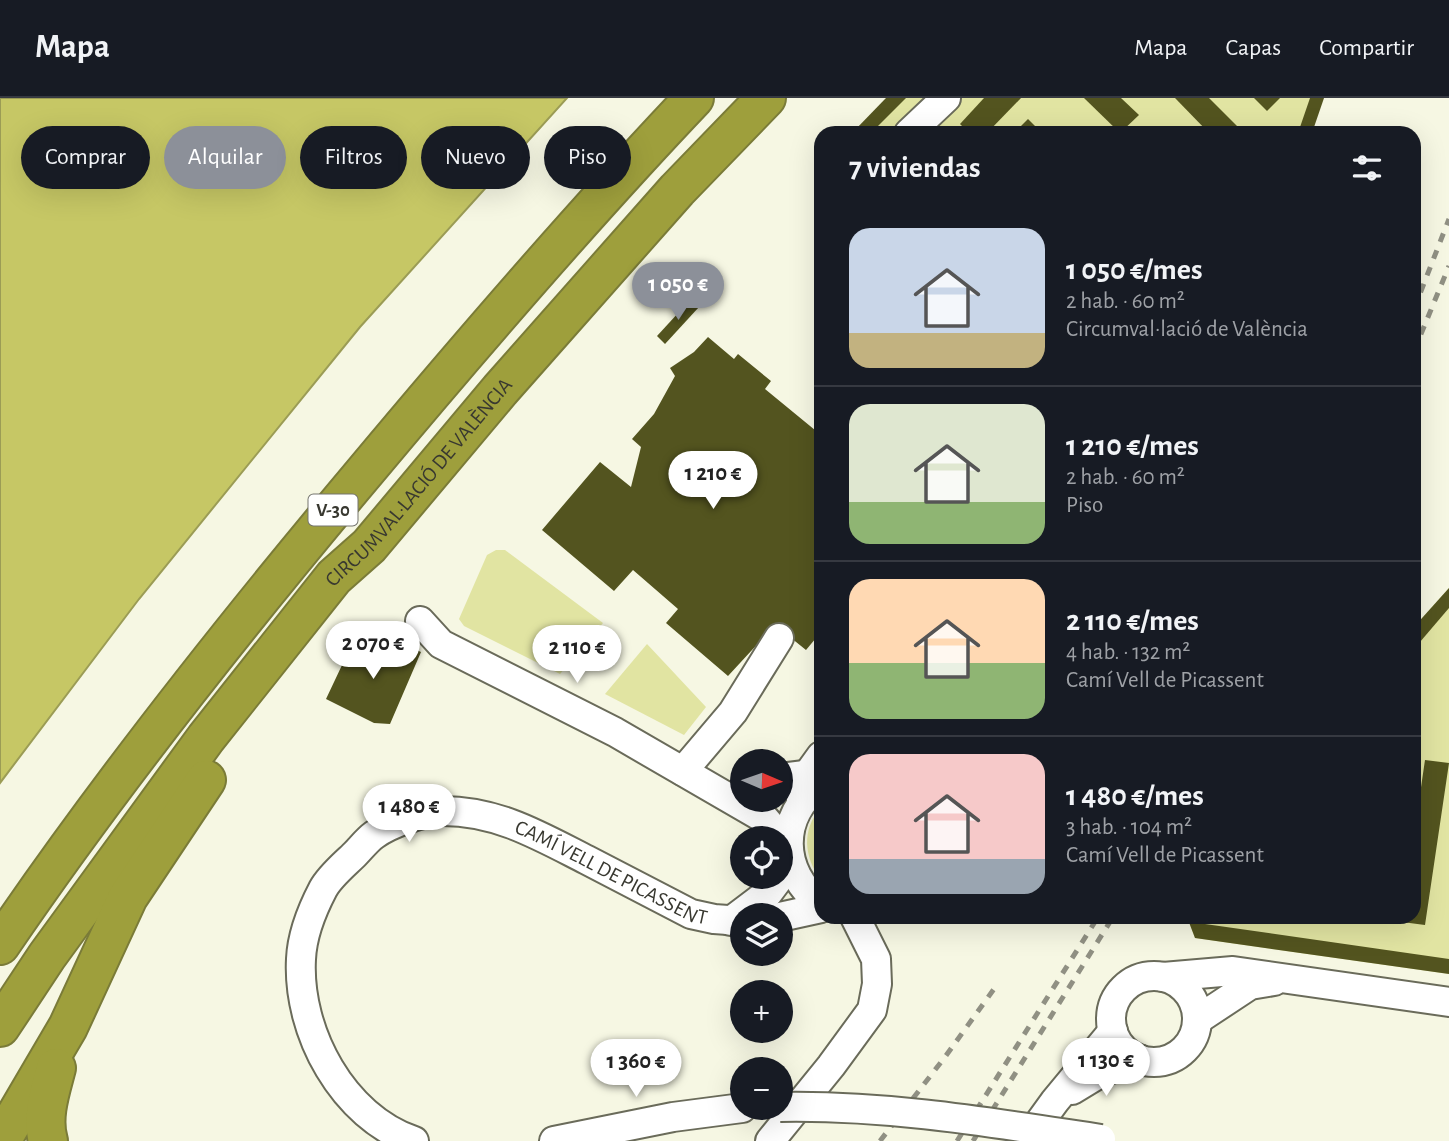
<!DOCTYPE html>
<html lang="es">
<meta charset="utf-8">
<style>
body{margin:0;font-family:"Alegreya Sans",sans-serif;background:#20242c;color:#f1f3f6;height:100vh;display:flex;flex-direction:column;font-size:26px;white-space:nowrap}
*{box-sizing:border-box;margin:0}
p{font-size:23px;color:#9ea1a6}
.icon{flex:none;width:38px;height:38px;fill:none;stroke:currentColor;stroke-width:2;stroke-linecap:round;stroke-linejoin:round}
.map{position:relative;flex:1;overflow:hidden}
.side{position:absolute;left:814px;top:28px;width:607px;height:798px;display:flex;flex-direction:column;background:#171b24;border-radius:21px;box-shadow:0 7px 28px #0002}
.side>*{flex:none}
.guide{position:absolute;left:21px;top:28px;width:665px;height:63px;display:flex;gap:14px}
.needle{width:46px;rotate:92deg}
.buttons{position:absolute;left:730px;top:651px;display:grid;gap:14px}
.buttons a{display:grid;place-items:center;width:63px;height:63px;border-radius:50%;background:#171b24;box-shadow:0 7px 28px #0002;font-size:35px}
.price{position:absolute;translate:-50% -60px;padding:0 16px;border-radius:24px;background:#fff;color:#222;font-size:23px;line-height:46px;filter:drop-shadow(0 2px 4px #0008)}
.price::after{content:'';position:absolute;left:50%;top:42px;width:21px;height:16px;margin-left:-10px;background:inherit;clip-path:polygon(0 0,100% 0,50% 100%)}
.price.on{background:#8c9099;color:#fff}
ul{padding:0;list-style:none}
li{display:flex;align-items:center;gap:21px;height:175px;padding:0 35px}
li+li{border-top:2px solid #363941}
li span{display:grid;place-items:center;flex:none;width:196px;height:140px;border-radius:21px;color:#555}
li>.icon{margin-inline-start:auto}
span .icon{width:84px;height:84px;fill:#fffc;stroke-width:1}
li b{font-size:30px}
h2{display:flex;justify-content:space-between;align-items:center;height:84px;padding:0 35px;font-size:30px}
.tag{padding:0 24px;border-radius:32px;background:#171b24;box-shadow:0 7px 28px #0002;font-size:24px;line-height:63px}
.tag.on{background:#8c9099;color:#fff}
header{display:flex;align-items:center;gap:42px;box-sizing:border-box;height:98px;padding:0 35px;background:#171b24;border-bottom:2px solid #363941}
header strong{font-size:33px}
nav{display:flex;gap:38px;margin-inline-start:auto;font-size:24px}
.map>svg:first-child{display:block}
.green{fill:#e1e4a2}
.water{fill:#c6c765;stroke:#9b9c55;stroke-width:2}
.building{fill:#53541f}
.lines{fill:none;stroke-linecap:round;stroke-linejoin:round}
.minor-casing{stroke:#6a6b5a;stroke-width:32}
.highway-casing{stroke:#7a7b38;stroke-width:42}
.minor{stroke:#fff;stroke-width:28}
.highway{stroke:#9e9f3c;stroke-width:38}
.rail{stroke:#909083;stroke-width:5;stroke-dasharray:9 9;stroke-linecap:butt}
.minor-bridge-casing{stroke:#6a6b5a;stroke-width:32;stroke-linecap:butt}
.minor-bridge{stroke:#fff;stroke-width:28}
.labels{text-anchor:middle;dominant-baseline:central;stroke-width:7;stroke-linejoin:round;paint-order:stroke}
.shield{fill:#fff;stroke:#74746e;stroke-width:2}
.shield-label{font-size:19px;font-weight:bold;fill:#383830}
.street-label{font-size:21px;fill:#383830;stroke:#fff}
</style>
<header>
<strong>Mapa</strong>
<nav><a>Mapa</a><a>Capas</a><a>Compartir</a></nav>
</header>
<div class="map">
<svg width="1449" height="1043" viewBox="0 0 1449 1043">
<rect width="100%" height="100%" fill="#f6f7e3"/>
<g class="green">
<path d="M 889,0 L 1323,0 L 1311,35 L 852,35 Z"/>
<path d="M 496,452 L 505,452 L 603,525 L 560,576 L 464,528 L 459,521 L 487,457 Z"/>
<path d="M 1449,490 L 1449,876 L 1195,840 L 1187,819 L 1414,819 L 1414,529 Z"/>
<path d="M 647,546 L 706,609 L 684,637 L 605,596 Z"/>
<path d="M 821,710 L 821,782 C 804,760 801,731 821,710 Z"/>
</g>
<path class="water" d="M 0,0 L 567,0 L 360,229 L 139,501 L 0,685 Z"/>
<g class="building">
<path d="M 886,0 L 906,0 L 871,35 L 857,35 L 854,33 Z"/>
<path d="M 984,0 L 1021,0 L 987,35 L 969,35 L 960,26 Z"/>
<path d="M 1084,0 L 1121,0 L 1139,17 L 1120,35 Z"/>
<path d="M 1175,0 L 1209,0 L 1244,35 L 1209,35 Z"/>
<path d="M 1254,0 L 1280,0 L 1267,13 Z"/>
<path d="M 1310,0 L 1324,0 L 1312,35 L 1298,35 Z"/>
<path d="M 1028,21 L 1042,35 L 1014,35 Z"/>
<path d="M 691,201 L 699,209 L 665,246 L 657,238 Z"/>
<path d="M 708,239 L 734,261 L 738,256 L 771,283 L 765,291 L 821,337 L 821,534 L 806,552 L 775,527 L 728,578 L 666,525 L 678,511 L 633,472 L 614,493 L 542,432 L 600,364 L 631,389 L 641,349 L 632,341 L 654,316 L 675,278 L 670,270 L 694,254 Z"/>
<path d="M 1449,490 L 1449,510 L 1414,551 L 1414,529 Z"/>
<path d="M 372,526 L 385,535 L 370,557 L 394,568 L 403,546 L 421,554 L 390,626 L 374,625 L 326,601 L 343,565 L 359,554 L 363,539 Z"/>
<path d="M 1425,662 L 1449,665 L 1425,827 L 1402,824 L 1402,819 L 1414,819 L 1414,737 Z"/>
<path d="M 1187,819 L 1203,819 L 1205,826 L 1449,861 L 1449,876 L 1195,840 Z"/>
</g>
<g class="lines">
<g class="minor-casing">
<g id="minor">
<path d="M 909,35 L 946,0"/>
<path d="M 420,523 L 441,546 L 615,634 L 765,721 L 788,748"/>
<path d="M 683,673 L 733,614 L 779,540"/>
<path d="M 780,680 L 821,675"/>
<path d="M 821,686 C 777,718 779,774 821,806"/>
<path d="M 801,702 L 808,676 L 821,658"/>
<path d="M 780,819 L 821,810"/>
<path d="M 731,823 L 768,795 L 780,779"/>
<circle cx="1154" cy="921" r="43"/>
<path d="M 1163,879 L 1233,873 L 1449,904"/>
<path d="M 1197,922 L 1250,887 L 1274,883"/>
<path d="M 1072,992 L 1100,975 L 1139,961"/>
<path id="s1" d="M 414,1043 C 343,1019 297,934 301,861 C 302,838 312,812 323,791 C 330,778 345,766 355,756 C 361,750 367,742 374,737 C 389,726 424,713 443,713 C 498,713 540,738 587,762 C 621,780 656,798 691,816 L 714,821 L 742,823"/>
<path d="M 554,1043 L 673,1019 L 742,1010"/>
<path d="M 770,1043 L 831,968 L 872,912 L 877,886 L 876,861 L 855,819"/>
<path d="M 1026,1043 L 1055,1003 L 1113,933"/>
</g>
</g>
<g class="highway-casing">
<g id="highway">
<path d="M 0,847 C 111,684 236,527 363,376 C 470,248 579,121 694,0"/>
<path id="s2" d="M 0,929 L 47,858 L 206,640 L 334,479 L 369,448 L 500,292 L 677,92 L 766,0"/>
<path d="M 1,1043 L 68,929 L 128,799 L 206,682"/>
<path d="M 48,1043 C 41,1019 50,993 56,970"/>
</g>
</g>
<use href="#minor" class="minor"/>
<use href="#highway" class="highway"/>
<g class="rail">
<path d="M 1414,211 L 1449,121"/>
<path d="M 1414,253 L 1449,168"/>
<path d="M 880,1043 L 945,959 L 994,891"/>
<path d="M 957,1043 L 1098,819"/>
<path d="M 973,1043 L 1113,819"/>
</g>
<g class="minor-bridge-casing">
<path id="minor-bridge" d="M 780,1009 C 889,1007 994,1025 1101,1041"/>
</g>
<use href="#minor-bridge" class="minor-bridge"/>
</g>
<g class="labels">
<rect class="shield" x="308.5" y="396.5" width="49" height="31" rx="5"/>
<g class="shield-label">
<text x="333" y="412">V-30</text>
</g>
<g class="street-label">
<text stroke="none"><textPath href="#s2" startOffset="688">CIRCUMVAL·LACIÓ DE VALÈNCIA</textPath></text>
<text stroke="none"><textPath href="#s1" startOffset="632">CAMÍ VELL DE PICASSENT</textPath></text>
</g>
</g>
</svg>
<div class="buttons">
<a><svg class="needle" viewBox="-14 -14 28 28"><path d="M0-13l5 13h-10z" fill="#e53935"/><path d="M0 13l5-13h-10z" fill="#9ea1a6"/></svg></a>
<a><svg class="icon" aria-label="locate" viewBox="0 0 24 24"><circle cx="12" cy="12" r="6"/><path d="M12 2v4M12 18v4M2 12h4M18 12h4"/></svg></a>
<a><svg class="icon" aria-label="layers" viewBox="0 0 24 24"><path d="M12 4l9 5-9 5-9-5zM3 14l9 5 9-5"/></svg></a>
<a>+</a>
<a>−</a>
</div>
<b class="price on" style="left:678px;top:224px">1 050 €</b>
<b class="price" style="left:713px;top:413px">1 210 €</b>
<b class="price" style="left:373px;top:583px">2 070 €</b>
<b class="price" style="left:577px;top:587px">2 110 €</b>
<b class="price" style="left:409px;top:746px">1 480 €</b>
<b class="price" style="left:1106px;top:1000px">1 130 €</b>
<b class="price" style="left:636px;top:1001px">1 360 €</b>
<div class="guide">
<a class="tag">Comprar</a>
<a class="tag on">Alquilar</a>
<a class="tag">Filtros</a>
<a class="tag">Nuevo</a>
<a class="tag">Piso</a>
</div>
<section class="side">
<h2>7 viviendas<svg class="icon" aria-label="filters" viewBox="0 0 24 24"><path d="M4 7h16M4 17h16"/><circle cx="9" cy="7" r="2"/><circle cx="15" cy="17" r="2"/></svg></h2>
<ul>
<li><span style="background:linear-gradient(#c9d6e8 75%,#c2b280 0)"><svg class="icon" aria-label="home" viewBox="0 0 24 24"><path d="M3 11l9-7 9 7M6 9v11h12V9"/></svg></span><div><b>1 050 €/mes</b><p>2 hab. · 60 m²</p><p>Circumval·lació de València</p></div></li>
<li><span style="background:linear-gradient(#dfe7d0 70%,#8fb573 0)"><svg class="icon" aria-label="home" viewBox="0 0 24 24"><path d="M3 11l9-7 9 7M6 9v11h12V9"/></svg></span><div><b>1 210 €/mes</b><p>2 hab. · 60 m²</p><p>Piso</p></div></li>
<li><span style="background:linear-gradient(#ffd9b3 60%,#8fb573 0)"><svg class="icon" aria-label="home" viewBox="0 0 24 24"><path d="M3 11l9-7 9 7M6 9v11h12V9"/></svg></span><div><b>2 110 €/mes</b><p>4 hab. · 132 m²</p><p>Camí Vell de Picassent</p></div></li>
<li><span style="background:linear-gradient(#f6c9c9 75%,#9aa5b1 0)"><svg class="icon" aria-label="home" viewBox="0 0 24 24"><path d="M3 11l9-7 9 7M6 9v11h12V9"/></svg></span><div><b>1 480 €/mes</b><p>3 hab. · 104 m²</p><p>Camí Vell de Picassent</p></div></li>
</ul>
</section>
</div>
